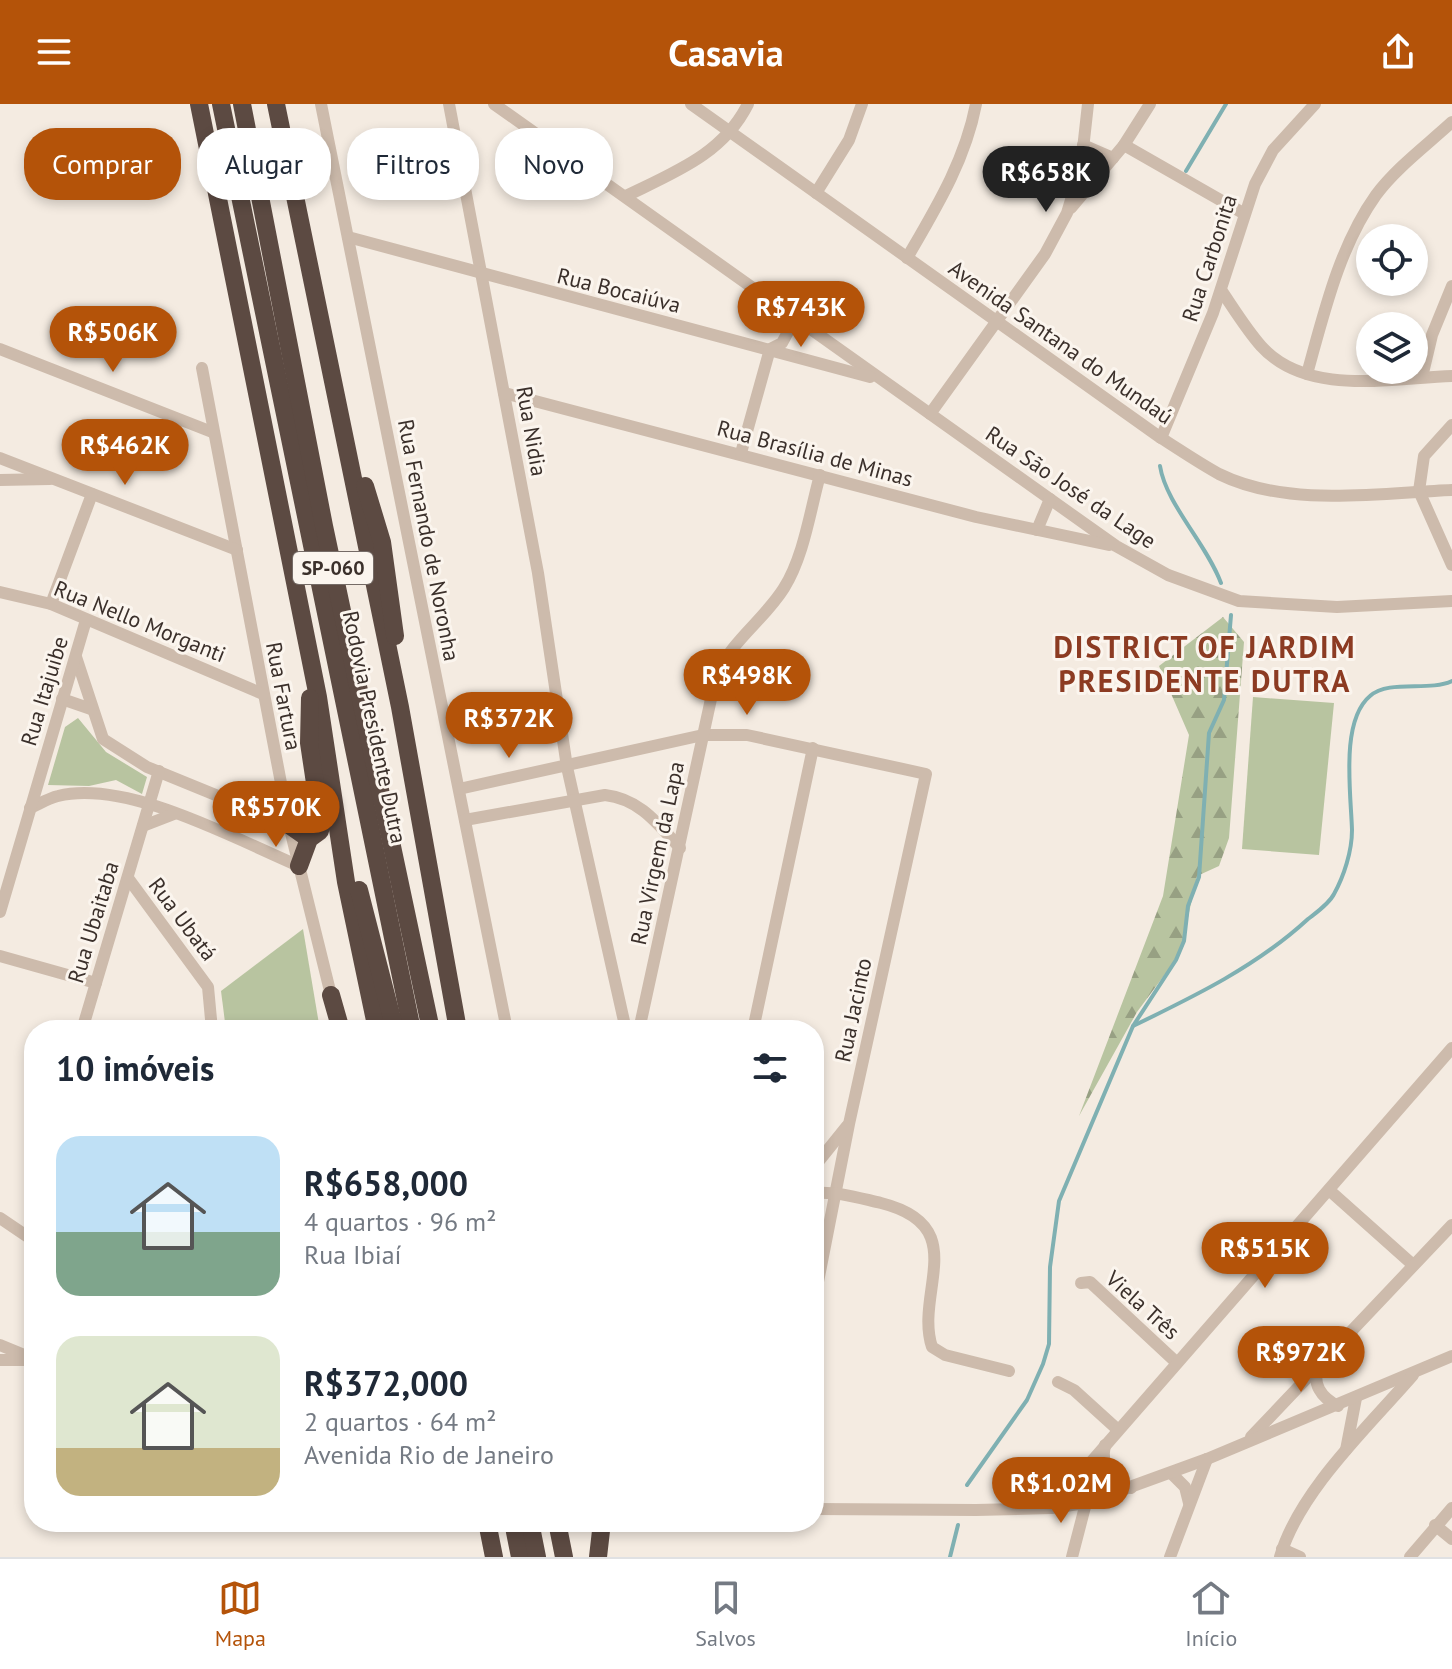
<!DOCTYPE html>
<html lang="pt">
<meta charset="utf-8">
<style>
body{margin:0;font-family:"PT Sans",sans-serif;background:#f2f2f3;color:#1f2937;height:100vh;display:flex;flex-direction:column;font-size:30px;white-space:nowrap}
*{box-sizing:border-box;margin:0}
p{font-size:26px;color:#747a83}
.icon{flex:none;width:44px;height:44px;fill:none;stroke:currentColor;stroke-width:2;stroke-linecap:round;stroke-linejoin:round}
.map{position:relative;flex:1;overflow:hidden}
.drawer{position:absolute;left:24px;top:916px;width:800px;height:512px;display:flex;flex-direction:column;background:#fff;border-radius:32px;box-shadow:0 4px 12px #0003}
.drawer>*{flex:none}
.banner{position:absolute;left:24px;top:24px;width:800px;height:72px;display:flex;gap:16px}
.fabs{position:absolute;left:1356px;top:120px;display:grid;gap:16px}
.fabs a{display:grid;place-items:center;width:72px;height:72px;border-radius:50%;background:#fff;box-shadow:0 4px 12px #0003;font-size:40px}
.price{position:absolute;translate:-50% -68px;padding:0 18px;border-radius:28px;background:#b45309;color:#fff;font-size:26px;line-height:52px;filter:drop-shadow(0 2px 4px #0008)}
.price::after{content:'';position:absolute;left:50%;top:48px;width:24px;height:18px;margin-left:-12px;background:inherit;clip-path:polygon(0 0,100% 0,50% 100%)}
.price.current{background:#222;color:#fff}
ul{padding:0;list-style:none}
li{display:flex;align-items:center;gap:24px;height:200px;padding:0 32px}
li span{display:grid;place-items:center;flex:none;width:224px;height:160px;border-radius:24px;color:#555}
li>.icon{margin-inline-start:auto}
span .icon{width:96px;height:96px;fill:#fffc;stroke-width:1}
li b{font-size:34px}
h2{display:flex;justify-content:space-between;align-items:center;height:96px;padding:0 32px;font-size:34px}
.tag{padding:0 28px;border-radius:32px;background:#fff;box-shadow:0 4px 12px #0003;font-size:28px;line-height:72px}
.tag.current{background:#b45309;color:#fff}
header{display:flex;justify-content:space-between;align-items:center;height:104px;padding:0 32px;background:#b45309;color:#fff;font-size:36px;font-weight:800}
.tabs{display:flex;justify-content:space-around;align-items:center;height:112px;border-top:2px solid #e0e1e3;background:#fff;font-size:22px;color:#747a83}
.tabs a{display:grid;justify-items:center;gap:4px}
.tabs .current{color:#b45309}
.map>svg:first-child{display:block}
.green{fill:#b8c4a0}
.forest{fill:url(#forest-firs)}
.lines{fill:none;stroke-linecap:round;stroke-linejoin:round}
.stream{stroke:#7fb0b2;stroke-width:4}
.minor{stroke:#cdbbac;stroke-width:12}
.highway{stroke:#5c4a42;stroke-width:18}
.labels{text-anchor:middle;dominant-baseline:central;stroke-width:6;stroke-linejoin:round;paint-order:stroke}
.shield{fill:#fbf5ee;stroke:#756b66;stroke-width:2}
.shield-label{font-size:20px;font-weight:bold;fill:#3b302b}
.street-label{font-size:22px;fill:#3b302b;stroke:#fbf5ee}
.district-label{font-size:30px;font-weight:bold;letter-spacing:2px;fill:#8c3b22;stroke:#fbf5ee}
</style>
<header><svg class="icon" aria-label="menu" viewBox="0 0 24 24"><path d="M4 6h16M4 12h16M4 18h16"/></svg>Casavia<svg class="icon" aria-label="share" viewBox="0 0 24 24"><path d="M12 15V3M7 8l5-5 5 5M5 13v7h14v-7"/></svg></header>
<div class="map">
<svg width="1452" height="1453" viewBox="0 0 1452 1453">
<defs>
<pattern id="forest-firs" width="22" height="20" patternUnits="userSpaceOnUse" patternTransform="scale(2)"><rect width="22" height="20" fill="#b8c4a0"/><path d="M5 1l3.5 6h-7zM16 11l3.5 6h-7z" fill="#97a083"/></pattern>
</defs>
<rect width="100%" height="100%" fill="#f4ebe1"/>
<g class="green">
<path d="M 1253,593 L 1334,599 L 1319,751 L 1242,745 Z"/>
<path d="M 78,614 L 106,648 L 147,673 L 142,690 L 116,676 L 89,682 L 48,681 L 65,623 Z"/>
<path d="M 303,825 L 320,926 L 226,926 L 221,887 Z"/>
</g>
<path class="forest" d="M 1223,513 L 1244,538 L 1229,734 L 1219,762 L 1197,772 L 1180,850 L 1137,908 L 1079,1012 L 1163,792 L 1189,631 L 1159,562 Z"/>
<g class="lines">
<g class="stream">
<path d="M 1186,67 L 1226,0"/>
<path d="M 1160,362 C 1166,400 1206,439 1221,479"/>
<path d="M 1133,922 L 1176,856 L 1184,837 L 1188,802 L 1199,773 L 1209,629 L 1224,596 L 1231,511"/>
<path d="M 967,1381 L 1027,1296 L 1043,1260 L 1049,1240 L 1050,1163 L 1059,1097 L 1133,922 C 1195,892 1257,862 1308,815 C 1317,808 1329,800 1334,790 C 1344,772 1352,747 1352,726 C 1351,690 1340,617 1370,592 C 1389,575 1429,588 1452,577"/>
<path d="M 950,1453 L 958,1421"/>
</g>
<g class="minor">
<path d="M 321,0 L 507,926"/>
<path d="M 449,0 L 538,469 L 567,663 L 626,926"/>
<path d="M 494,0 L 1116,442 L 1168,471 L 1239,497 L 1337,503 L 1452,497"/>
<path d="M 691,0 L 1161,334 C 1180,346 1199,359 1219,370 C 1288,404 1378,389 1452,386"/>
<path d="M 1083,41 L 1113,54"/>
<path d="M 1124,41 L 1243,109"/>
<path d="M 816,89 L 849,36 L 862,0"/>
<path d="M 626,92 C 675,68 723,50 748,0"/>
<path d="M 1071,104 L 1124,41 L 1150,0"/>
<path d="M 348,133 L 870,273"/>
<path d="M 907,154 C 936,104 965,57 976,0"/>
<path d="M 1221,186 C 1234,205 1246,225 1261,242 C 1307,293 1391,274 1452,272"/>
<path d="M 0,245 L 212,328"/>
<path d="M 202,264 L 289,721 L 332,895"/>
<path d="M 1307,270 C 1324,209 1339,143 1376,91 C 1396,64 1427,41 1452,18"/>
<path d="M 1422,273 L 1432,231 L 1452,182"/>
<path d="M 504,289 L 976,413 L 1109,441"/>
<path d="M 930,310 L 1045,150 L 1067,109 L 1081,63 L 1088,0"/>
<path d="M 1452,321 L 1424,352 L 1419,387 L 1452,461"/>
<path d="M 1161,334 L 1213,209 L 1255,80 L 1273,46 L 1315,0"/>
<path d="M 741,349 L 770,245 L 782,239 L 796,213"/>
<path d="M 0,354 L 237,446"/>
<path d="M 0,376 L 50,375"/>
<path d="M 1037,426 L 1050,395"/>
<path d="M 0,488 L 51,500 L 263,590"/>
<path d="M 51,500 L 92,390"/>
<path d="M 76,553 L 103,635 L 147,663 L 289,721"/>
<path d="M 62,595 L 91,605"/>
<path d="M 459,685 L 703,631 L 747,631 L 926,670 L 849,1020 L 814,1198"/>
<path d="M 30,704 C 39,700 49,694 58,692 C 127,675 235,735 299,762"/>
<path d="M 465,716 L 605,691 C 640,695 658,720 680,744"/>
<path d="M 143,722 L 174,710"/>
<path d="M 128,774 L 208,883 L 212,926"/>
<path d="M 0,808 L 86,516"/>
<path d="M 0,852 L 96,879"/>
<path d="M 82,926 L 159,667"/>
<path d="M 639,926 L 716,572 C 732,536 764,516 784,484 C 804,452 810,407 820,371"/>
<path d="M 753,926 L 813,644"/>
<path d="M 814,1063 L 847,1022"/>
<path d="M 1329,1086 L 1412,1160"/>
<path d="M 814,1089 C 837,1087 859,1094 881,1099 C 973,1122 914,1188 932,1243 L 945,1251 L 1009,1267"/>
<path d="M 0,1114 L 34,1137"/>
<path d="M 1081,1179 L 1090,1178 L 1177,1259"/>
<path d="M 0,1241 L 34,1255"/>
<path d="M 0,1256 L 29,1256"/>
<path d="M 1320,1262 C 1310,1279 1322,1294 1338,1302"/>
<path d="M 1058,1278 L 1074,1286 L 1117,1325"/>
<path d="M 1251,1333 L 1452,1121"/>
<path d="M 1105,1341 C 1100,1364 1111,1374 1131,1384"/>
<path d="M 1346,1346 L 1356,1294"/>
<path d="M 1171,1369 L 1185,1383 L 1189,1399"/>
<path d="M 1051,1404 L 1452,944"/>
<path d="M 814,1405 L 976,1406 L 1051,1404 L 1086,1399 L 1207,1355 L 1452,1252"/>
<path d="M 1435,1421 L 1452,1435"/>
<path d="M 1282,1445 L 1300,1453"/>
<path d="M 1072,1453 L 1086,1399"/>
<path d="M 1170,1453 L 1207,1355"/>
<path d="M 1280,1453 C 1299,1387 1369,1322 1413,1271"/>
<path d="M 1410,1453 L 1452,1404"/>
</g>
<g class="highway">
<path d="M 199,0 L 318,593 L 346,778 L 377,926"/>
<path d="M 221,0 L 412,926"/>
<path d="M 242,0 L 324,422 L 431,926"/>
<path d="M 276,0 L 400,603 L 458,926"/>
<path d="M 365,382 L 382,438 L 395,532"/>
<path d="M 289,721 L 309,735"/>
<path d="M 299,762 L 309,735 L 320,727 L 321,719 L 309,639 L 310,594"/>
<path d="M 359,786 L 395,926"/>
<path d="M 331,891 L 341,926"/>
<path d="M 487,1418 L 494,1453"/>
<path d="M 513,1418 L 520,1453"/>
<path d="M 530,1418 L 537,1453"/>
<path d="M 557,1418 L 564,1453"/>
<path d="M 598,1453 L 602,1418"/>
</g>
</g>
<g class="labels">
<rect class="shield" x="293" y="448" width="80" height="32" rx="6"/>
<g class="shield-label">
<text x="333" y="464">SP-060</text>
</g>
<g class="street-label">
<text transform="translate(1209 154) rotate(-72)">Rua Carbonita</text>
<text transform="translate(619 186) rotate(14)">Rua Bocaiúva</text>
<text transform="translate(1061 238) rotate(35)">Avenida Santana do Mundaú</text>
<text transform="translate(532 327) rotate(80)">Rua Nidia</text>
<text transform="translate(815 349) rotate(15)">Rua Brasília de Minas</text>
<text transform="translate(1071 383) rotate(34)">Rua São José da Lage</text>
<text transform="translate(429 436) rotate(79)">Rua Fernando de Noronha</text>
<text transform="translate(140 517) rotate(22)">Rua Nello Morganti</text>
<text transform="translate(44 587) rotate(-73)">Rua Itajuibe</text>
<text transform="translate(284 592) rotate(79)">Rua Fartura</text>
<text transform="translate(375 623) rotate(78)">Rodovia Presidente Dutra</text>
<text transform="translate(657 749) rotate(-78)">Rua Virgem da Lapa</text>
<text transform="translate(183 815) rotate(53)">Rua Ubatá</text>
<text transform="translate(93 818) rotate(-73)">Rua Ubaitaba</text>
<text transform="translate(853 906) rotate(-78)">Rua Jacinto</text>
<text transform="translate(1143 1201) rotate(42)">Viela Três</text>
</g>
<g class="district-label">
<text x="1205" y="542">DISTRICT OF JARDIM<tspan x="1205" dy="34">PRESIDENTE DUTRA</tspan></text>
</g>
</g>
</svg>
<div class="fabs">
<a><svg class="icon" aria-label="locate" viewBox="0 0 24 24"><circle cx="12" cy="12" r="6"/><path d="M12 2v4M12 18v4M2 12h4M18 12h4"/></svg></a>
<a><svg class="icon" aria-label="layers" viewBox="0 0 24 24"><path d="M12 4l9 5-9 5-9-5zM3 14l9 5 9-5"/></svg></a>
</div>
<b class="price current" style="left:1046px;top:110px">R$658K</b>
<b class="price" style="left:801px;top:245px">R$743K</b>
<b class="price" style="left:113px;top:270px">R$506K</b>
<b class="price" style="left:125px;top:383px">R$462K</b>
<b class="price" style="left:747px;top:613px">R$498K</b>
<b class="price" style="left:509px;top:656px">R$372K</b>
<b class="price" style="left:276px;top:745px">R$570K</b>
<b class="price" style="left:1265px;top:1186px">R$515K</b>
<b class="price" style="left:1301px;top:1290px">R$972K</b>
<b class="price" style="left:1061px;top:1421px">R$1.02M</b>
<div class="banner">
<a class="tag current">Comprar</a>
<a class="tag">Alugar</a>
<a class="tag">Filtros</a>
<a class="tag">Novo</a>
</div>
<section class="drawer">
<h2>10 imóveis<svg class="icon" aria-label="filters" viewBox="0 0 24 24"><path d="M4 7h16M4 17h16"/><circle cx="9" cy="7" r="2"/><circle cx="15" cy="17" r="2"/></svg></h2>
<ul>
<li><span style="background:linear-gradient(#bfe0f5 60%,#7fa58c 0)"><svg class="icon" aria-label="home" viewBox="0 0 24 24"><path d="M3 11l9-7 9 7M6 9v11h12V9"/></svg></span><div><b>R$658,000</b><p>4 quartos · 96 m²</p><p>Rua Ibiaí</p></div></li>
<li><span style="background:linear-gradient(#dfe7d0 70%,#c2b280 0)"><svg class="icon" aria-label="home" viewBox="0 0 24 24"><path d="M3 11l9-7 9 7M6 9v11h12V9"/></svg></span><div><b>R$372,000</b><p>2 quartos · 64 m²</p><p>Avenida Rio de Janeiro</p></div></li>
</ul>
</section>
</div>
<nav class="tabs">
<a class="current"><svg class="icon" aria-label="map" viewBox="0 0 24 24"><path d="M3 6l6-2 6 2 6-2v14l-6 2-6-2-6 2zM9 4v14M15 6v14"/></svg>Mapa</a>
<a><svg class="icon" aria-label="saved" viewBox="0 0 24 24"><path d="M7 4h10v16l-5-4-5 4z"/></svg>Salvos</a>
<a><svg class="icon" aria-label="home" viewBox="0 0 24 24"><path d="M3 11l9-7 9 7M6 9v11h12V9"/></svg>Início</a>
</nav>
